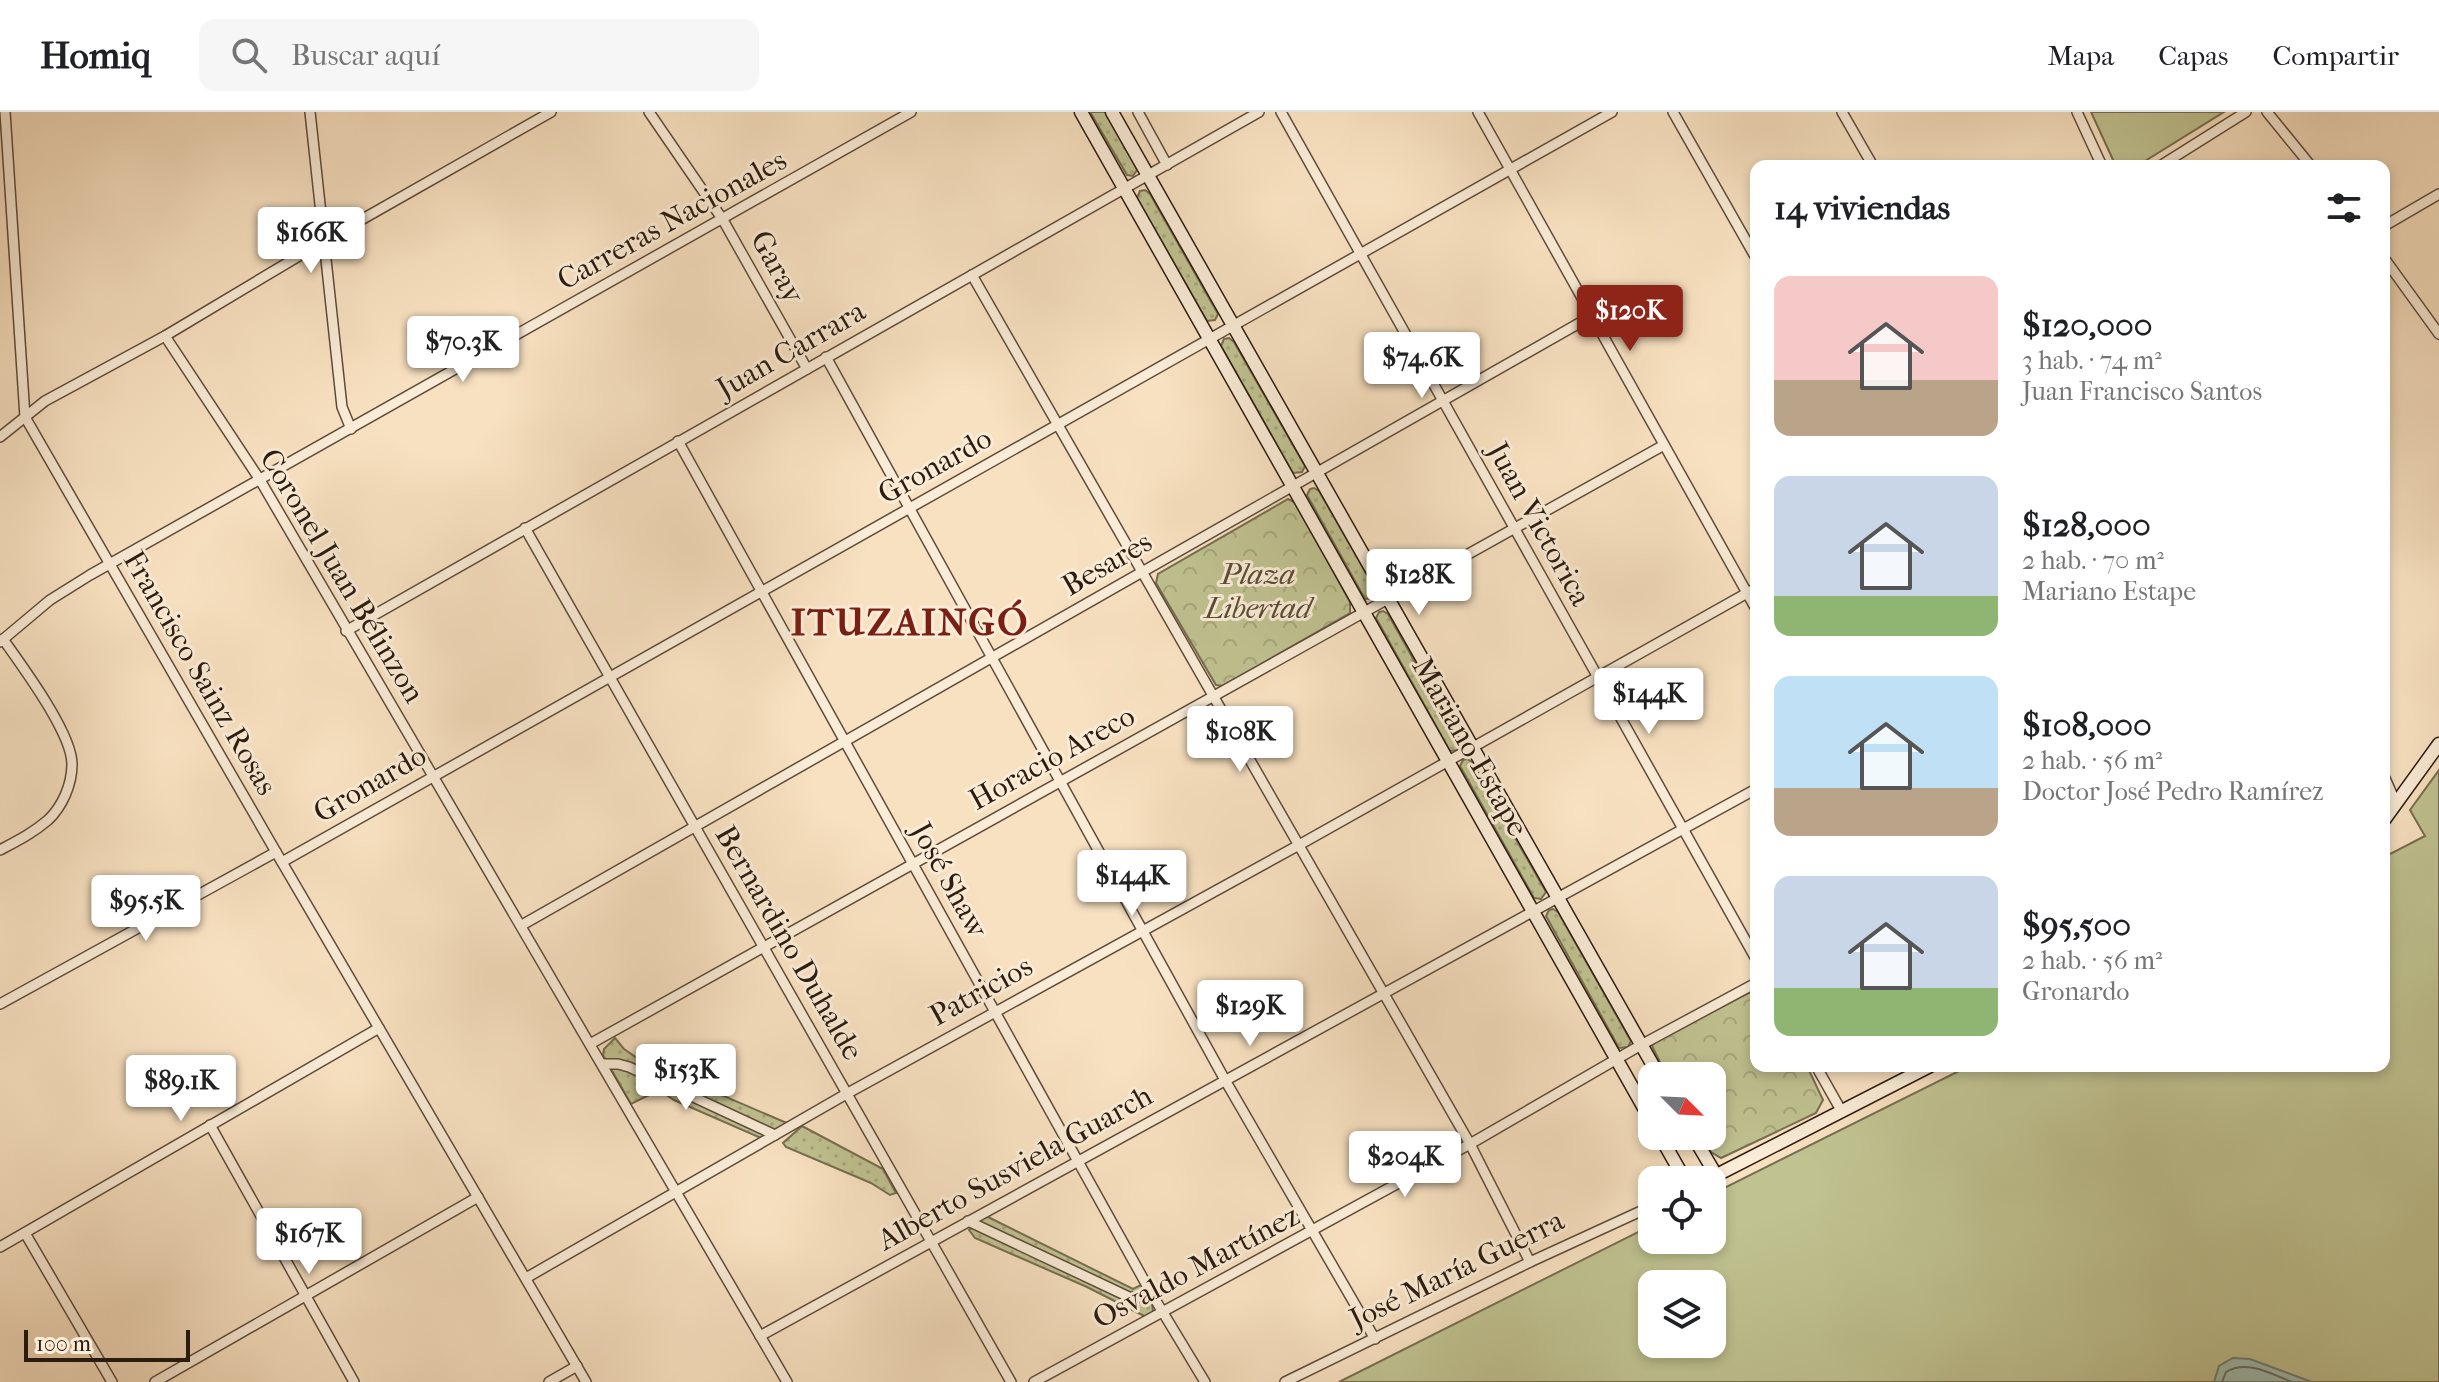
<!DOCTYPE html>
<html lang="es">
<meta charset="utf-8">
<style>
body{margin:0;font-family:"IM FELL French Canon",serif;background:#f6f6f6;color:#202124;height:100vh;display:flex;flex-direction:column;font-size:30px;white-space:nowrap}
*{box-sizing:border-box;margin:0}
p{font-size:26px;color:#757577}
.icon{flex:none;width:44px;height:44px;fill:none;stroke:currentColor;stroke-width:2;stroke-linecap:round;stroke-linejoin:round}
.map{position:relative;flex:1;overflow:hidden}
.sheet{position:absolute;left:1750px;top:48px;width:640px;height:912px;display:flex;flex-direction:column;background:#fff;border-radius:16px;box-shadow:0 4px 12px #0003}
.sheet>*{flex:none}
.needle{width:52px;rotate:114deg}
.controls{position:absolute;left:1638px;top:950px;display:grid;gap:16px}
.controls a{display:grid;place-items:center;width:88px;height:88px;border-radius:16px;background:#fff;box-shadow:0 4px 12px #0003;font-size:40px}
.scale{position:absolute;left:24px;bottom:20px;width:166px;box-sizing:border-box;padding-left:8px;border:4px solid #2c1b0f;border-top:0;font-size:22px;line-height:28px;white-space:nowrap;color:#2c1b0f;-webkit-text-stroke:6px #faecd7;paint-order:stroke}
.price{position:absolute;translate:-50% -68px;padding:0 18px;border-radius:8px;background:#fff;color:#222;font-size:26px;line-height:52px;filter:drop-shadow(0 2px 4px #0008)}
.price::after{content:'';position:absolute;left:50%;top:48px;width:24px;height:18px;margin-left:-12px;background:inherit;clip-path:polygon(0 0,100% 0,50% 100%)}
.price.current{background:#8f2418;color:#fff}
ul{padding:0;list-style:none}
li{display:flex;align-items:center;gap:24px;height:200px;padding:0 24px}
li span{display:grid;place-items:center;flex:none;width:224px;height:160px;border-radius:16px;color:#555}
li>.icon{margin-inline-start:auto}
span .icon{width:96px;height:96px;fill:#fffc;stroke-width:1}
li b{font-size:34px}
h2{display:flex;justify-content:space-between;align-items:center;height:96px;padding:0 24px;font-size:34px}
header{display:flex;align-items:center;gap:48px;box-sizing:border-box;height:112px;padding:0 40px;background:#fff;border-bottom:2px solid #e0e0e0}
header strong{font-size:38px}
nav{display:flex;gap:44px;margin-inline-start:auto;font-size:28px}
.search{width:560px;height:72px;background:#f6f6f6;display:flex;align-items:center;gap:20px;box-sizing:border-box;padding:0 28px;border-radius:16px;color:#757577;font-size:30px}
.map>svg:first-child{display:block}
.grass{fill:url(#grass-dots);stroke:#766e50;stroke-width:2}
.forest{fill:url(#forest-crowns);stroke:#766e50;stroke-width:2}
.pitch{fill:#c0c291;stroke:#766e50;stroke-width:2;fill-rule:evenodd}
.water{fill:#9dbeb2;stroke:#707d71;stroke-width:2}
.lines{fill:none;stroke-linecap:round;stroke-linejoin:round}
.shore{stroke:#646c60;stroke-width:2}
.street-casing{stroke:#5f4c3c;stroke-width:12}
.secondary-casing{stroke:#2c1b0f;stroke-width:15}
.street{stroke:#faecd7;stroke-width:9}
.secondary{stroke:#faecd7;stroke-width:12}
.labels{text-anchor:middle;dominant-baseline:central;stroke-width:6;stroke-linejoin:round;paint-order:stroke}
.street-label{font-size:30px;fill:#2c1b0f;stroke:#faecd7}
.park-label{font-size:30px;font-style:italic;fill:#584d36;stroke:#faecd7}
.district-label{font-size:38px;font-weight:bold;letter-spacing:2px;fill:#7a1f14;stroke:#faecd7}
</style>
<header>
<strong>Homiq</strong>
<div class="search"><svg class="icon" aria-label="search" viewBox="0 0 24 24"><circle cx="10" cy="10" r="6"/><path d="M15 15l6 6"/></svg>Buscar aquí</div>
<nav><a>Mapa</a><a>Capas</a><a>Compartir</a></nav>
</header>
<div class="map">
<svg width="2439" height="1270" viewBox="0 0 2439 1270">
<defs>
<pattern id="grass-dots" width="8" height="8" patternUnits="userSpaceOnUse" patternTransform="scale(2)"><rect width="8" height="8" fill="#c0c291"/><path d="M2 2h.1M6 6h.1" fill="none" stroke="#a5a67c" stroke-width="1.8" stroke-linecap="round"/></pattern>
<pattern id="forest-crowns" width="20" height="18" patternUnits="userSpaceOnUse" patternTransform="scale(2)"><rect width="20" height="18" fill="#c0c291"/><path d="M2 6a3 3 0 1 1 6 0M12 15a3 3 0 1 1 6 0" fill="none" stroke="#a5a67c"/></pattern>
</defs>
<rect width="100%" height="100%" fill="#f8e1c1"/>
<filter id="stains"><feTurbulence type="fractalNoise" baseFrequency=".0025" numOctaves="4"/><feColorMatrix values="0 0 0 0 .2 0 0 0 0 .09 0 0 0 0 .02 0 0 0 .5 -.17"/></filter>
<radialGradient id="worn" r=".72"><stop offset=".6" stop-color="#630" stop-opacity="0"/><stop offset="1" stop-color="#630" stop-opacity=".3"/></radialGradient>
<g class="grass">
<path d="M 1090,0 L 1105,0 L 1135,53 L 1137,58 L 1133,64 L 1127,63 Z"/>
<path d="M 1145,78 L 1150,82 L 1218,202 L 1215,208 L 1207,209 L 1137,86 L 1140,79 Z"/>
<path d="M 1229,226 L 1234,230 L 1305,354 L 1302,360 L 1293,361 L 1221,234 L 1224,227 Z"/>
<path d="M 1314,376 L 1319,379 L 1377,480 L 1374,486 L 1365,487 L 1307,383 L 1310,377 Z"/>
<path d="M 1383,499 L 1388,502 L 1461,632 L 1459,638 L 1450,639 L 1376,506 L 1379,500 Z"/>
<path d="M 1467,647 L 1472,650 L 1546,780 L 1541,787 L 1534,786 L 1460,654 L 1463,648 Z"/>
<path d="M 1553,797 L 1558,800 L 1631,929 L 1628,935 L 1619,936 L 1546,804 L 1549,798 Z"/>
<path d="M 615,926 L 624,937 L 640,948 L 789,1012 L 763,1027 L 674,988 L 659,978 L 631,992 L 603,943 L 604,937 Z"/>
<path d="M 802,1014 L 883,1057 L 896,1081 L 890,1083 L 871,1071 L 786,1035 L 783,1031 Z"/>
<path d="M 986,1104 L 1133,1177 L 1143,1172 L 1152,1189 L 1153,1201 L 1148,1206 L 1087,1175 L 975,1126 L 969,1118 Z"/>
</g>
<g class="forest">
<path d="M 1288,387 L 1296,391 L 1350,490 L 1350,501 L 1223,574 L 1216,573 L 1156,471 L 1158,462 Z"/>
<path d="M 1756,877 L 1756,954 L 1807,954 L 1823,988 L 1816,1001 L 1721,1046 L 1711,1040 L 1702,1024 L 1712,1024 L 1712,964 L 1667,964 L 1652,934 L 1656,929 Z"/>
</g>
<g class="pitch">
<path d="M 2091,0 L 2224,0 L 2137,54 L 2114,50 Z"/>
<path d="M 2439,658 L 2439,1270 L 1339,1270 L 1652,1113 L 1652,1128 L 1712,1128 L 1712,1082 L 1969,954 L 2384,954 L 2384,745 L 2425,724 L 2410,698 ZM 1652,1172 L 1712,1172 L 1712,1232 L 1652,1232 Z"/>
</g>
<path class="water" d="M 2233,1246 L 2250,1247 L 2312,1270 L 2214,1270 L 2219,1254 Z"/>
<g class="lines">
<path class="shore" d="M 2222,1270 L 2226,1260 C 2246,1247 2272,1262 2292,1270"/>
<g class="street-casing">
<g id="street">
<path d="M 5,0 L 25,305 L 276,740 L 586,1270"/>
<path d="M 310,0 L 342,295 L 351,317"/>
<path d="M 649,0 L 723,108 L 807,257"/>
<path d="M 1138,0 L 1167,53"/>
<path d="M 1281,0 L 1756,847"/>
<path d="M 1478,0 L 1756,497"/>
<path d="M 1673,0 L 1756,146"/>
<path d="M 1842,0 L 1873,54"/>
<path d="M 2077,0 L 2102,54"/>
<path d="M 2267,0 L 2311,54"/>
<path d="M 2160,54 L 2246,0"/>
<path d="M 2384,114 L 2439,82"/>
<path d="M 2384,146 L 2439,222"/>
<path d="M 972,163 L 1470,1032 L 1530,1150"/>
<path d="M 165,224 L 260,368 L 787,1270"/>
<path d="M 826,245 L 1225,968 L 1375,1227"/>
<path d="M 0,325 L 45,289 L 165,224 L 324,129 L 551,0"/>
<path d="M 678,329 L 1150,1179 L 1205,1270"/>
<path d="M 525,416 L 1011,1270"/>
<path d="M 346,519 L 1259,0"/>
<path d="M 0,530 L 50,488 L 90,463 L 911,0"/>
<path d="M 2384,664 L 2396,691"/>
<path d="M 0,738 C 17,729 33,721 48,708 C 62,695 72,673 72,652 C 72,621 22,554 3,527"/>
<path d="M 282,750 L 1612,0"/>
<path d="M 522,813 L 1590,205"/>
<path d="M 0,892 L 276,740"/>
<path d="M 590,932 L 1664,333"/>
<path d="M 602,952 L 618,952 L 629,955 L 775,1023"/>
<path d="M 1816,954 L 1842,1000"/>
<path d="M 210,1013 L 354,1270"/>
<path d="M 968,1109 L 1129,1185 L 1137,1186 L 1150,1179"/>
<path d="M 25,1121 L 112,1270"/>
<path d="M 0,1135 L 379,916"/>
<path d="M 526,1166 L 848,981 L 1299,733 L 1756,476"/>
<path d="M 760,1224 L 1756,677"/>
<path d="M 155,1270 L 478,1085"/>
<path d="M 549,1270 L 577,1254"/>
<path d="M 1034,1270 L 1470,1032 L 1641,933 L 1756,871"/>
<path d="M 1285,1270 L 1530,1150 L 1652,1094"/>
</g>
</g>
<g class="secondary-casing">
<g id="secondary">
<path d="M 1081,0 L 1652,1010"/>
<path d="M 1112,0 L 1659,964"/>
<path d="M 2384,708 L 2439,632"/>
<path d="M 1660,1024 L 1685,1068"/>
<path d="M 1693,1024 L 1716,1063"/>
<path d="M 1707,1068 L 1930,954"/>
</g>
</g>
<use href="#street" class="street"/>
<use href="#secondary" class="secondary"/>
</g>
<g class="labels">
<g class="street-label">
<text transform="translate(672 108) rotate(-29)">Carreras Nacionales</text>
<text transform="translate(777 155) rotate(61)">Garay</text>
<text transform="translate(791 238) rotate(-30)">Juan Carrara</text>
<text transform="translate(935 354) rotate(-29)">Gronardo</text>
<text transform="translate(1539 412) rotate(61)">Juan Victorica</text>
<text transform="translate(1107 452) rotate(-30)">Besares</text>
<text transform="translate(342 464) rotate(59)">Coronel Juan Bélinzon</text>
<text transform="translate(200 561) rotate(60)">Francisco Sainz Rosas</text>
<text transform="translate(1470 635) rotate(60)">Mariano Estape</text>
<text transform="translate(1052 646) rotate(-29)">Horacio Areco</text>
<text transform="translate(370 672) rotate(-30)">Gronardo</text>
<text transform="translate(949 768) rotate(61)">José Shaw</text>
<text transform="translate(789 831) rotate(60)">Bernardino Duhalde</text>
<text transform="translate(981 879) rotate(-29)">Patricios</text>
<text transform="translate(1015 1056) rotate(-29)">Alberto Susviela Guarch</text>
<text transform="translate(1196 1155) rotate(-28)">Osvaldo Martínez</text>
<text transform="translate(1457 1158) rotate(-26)">José María Guerra</text>
</g>
<g class="park-label">
<text x="1258" y="462">Plaza<tspan x="1258" dy="34">Libertad</tspan></text>
</g>
<g class="district-label">
<text x="910" y="510">ITUZAINGÓ</text>
</g>
</g>
<rect width="100%" height="100%" filter="url(#stains)"/>
<rect width="100%" height="100%" fill="url(#worn)"/>
</svg>
<div class="controls">
<a><svg class="needle" viewBox="-14 -14 28 28"><path d="M0-13l5 13h-10z" fill="#e53935"/><path d="M0 13l5-13h-10z" fill="#757577"/></svg></a>
<a><svg class="icon" aria-label="locate" viewBox="0 0 24 24"><circle cx="12" cy="12" r="6"/><path d="M12 2v4M12 18v4M2 12h4M18 12h4"/></svg></a>
<a><svg class="icon" aria-label="layers" viewBox="0 0 24 24"><path d="M12 4l9 5-9 5-9-5zM3 14l9 5 9-5"/></svg></a>
</div>
<div class="scale">100 m</div>
<b class="price" style="left:311px;top:163px">$166K</b>
<b class="price current" style="left:1630px;top:241px">$120K</b>
<b class="price" style="left:463px;top:272px">$70.3K</b>
<b class="price" style="left:1422px;top:288px">$74.6K</b>
<b class="price" style="left:1419px;top:505px">$128K</b>
<b class="price" style="left:1649px;top:624px">$144K</b>
<b class="price" style="left:1240px;top:662px">$108K</b>
<b class="price" style="left:1132px;top:806px">$144K</b>
<b class="price" style="left:146px;top:831px">$95.5K</b>
<b class="price" style="left:1250px;top:936px">$129K</b>
<b class="price" style="left:686px;top:1000px">$153K</b>
<b class="price" style="left:181px;top:1011px">$89.1K</b>
<b class="price" style="left:1405px;top:1087px">$204K</b>
<b class="price" style="left:309px;top:1164px">$167K</b>
<section class="sheet">
<h2>14 viviendas<svg class="icon" aria-label="filters" viewBox="0 0 24 24"><path d="M4 7h16M4 17h16"/><circle cx="9" cy="7" r="2"/><circle cx="15" cy="17" r="2"/></svg></h2>
<ul>
<li><span style="background:linear-gradient(#f6c9c9 65%,#b9a48a 0)"><svg class="icon" aria-label="home" viewBox="0 0 24 24"><path d="M3 11l9-7 9 7M6 9v11h12V9"/></svg></span><div><b>$120,000</b><p>3 hab. · 74 m²</p><p>Juan Francisco Santos</p></div></li>
<li><span style="background:linear-gradient(#c9d6e8 75%,#8fb573 0)"><svg class="icon" aria-label="home" viewBox="0 0 24 24"><path d="M3 11l9-7 9 7M6 9v11h12V9"/></svg></span><div><b>$128,000</b><p>2 hab. · 70 m²</p><p>Mariano Estape</p></div></li>
<li><span style="background:linear-gradient(#bfe0f5 70%,#b9a48a 0)"><svg class="icon" aria-label="home" viewBox="0 0 24 24"><path d="M3 11l9-7 9 7M6 9v11h12V9"/></svg></span><div><b>$108,000</b><p>2 hab. · 56 m²</p><p>Doctor José Pedro Ramírez</p></div></li>
<li><span style="background:linear-gradient(#c9d6e8 70%,#8fb573 0)"><svg class="icon" aria-label="home" viewBox="0 0 24 24"><path d="M3 11l9-7 9 7M6 9v11h12V9"/></svg></span><div><b>$95,500</b><p>2 hab. · 56 m²</p><p>Gronardo</p></div></li>
</ul>
</section>
</div>
